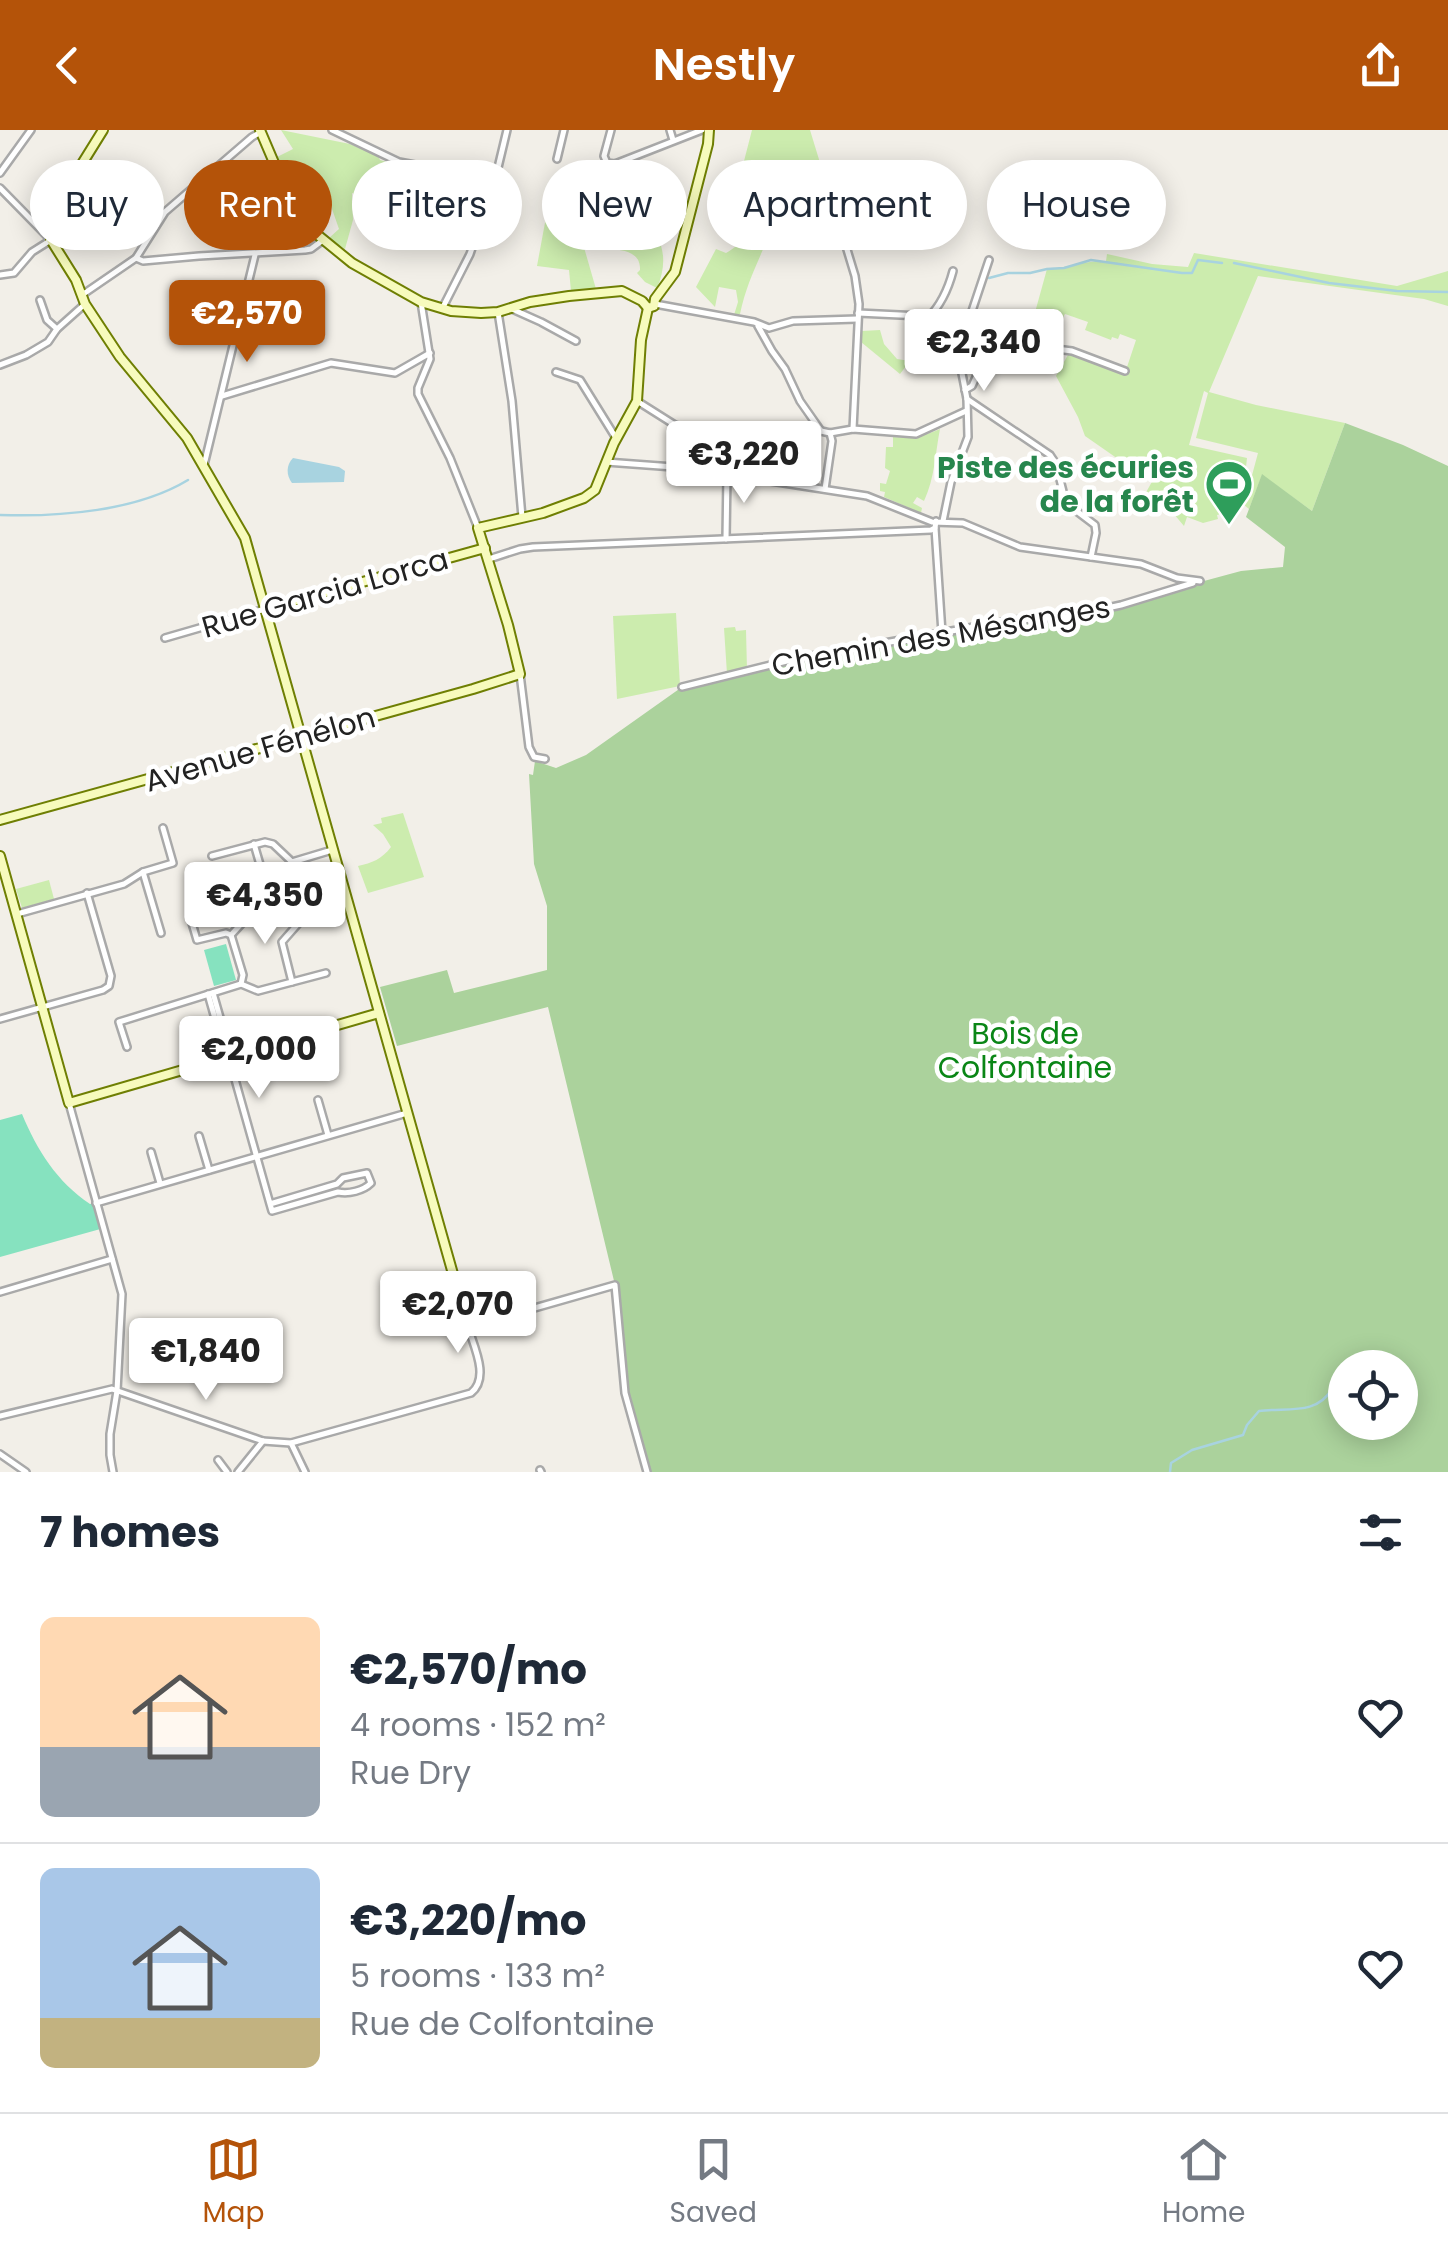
<!DOCTYPE html>
<meta charset="utf-8">
<style>
body{margin:0;font-family:Poppins,sans-serif;background:#f6f6f7;color:#1f2937;height:100vh;display:flex;flex-direction:column;font-size:38px;white-space:nowrap}
*{box-sizing:border-box;margin:0}
p{font-size:32px;color:#747a83}
.icon{flex:none;width:55px;height:55px;fill:none;stroke:currentColor;stroke-width:2;stroke-linecap:round;stroke-linejoin:round}
.map{position:relative;height:1342px;overflow:hidden}
.side{display:flex;flex-direction:column;background:#fff;flex:1}
.side>*{flex:none}
.hud{position:absolute;left:30px;top:30px;width:1390px;height:90px;display:flex;gap:20px}
.controls{position:absolute;left:1328px;top:1220px;display:grid;gap:20px}
.controls a{display:grid;place-items:center;width:90px;height:90px;border-radius:50%;background:#fff;box-shadow:0 5px 25px #0003;font-size:50px}
.price{position:absolute;translate:-50% -85px;padding:0 22px;border-radius:10px;background:#fff;color:#222;font-size:32px;line-height:65px;filter:drop-shadow(0 2px 5px #0008)}
.price::after{content:'';position:absolute;left:50%;top:60px;width:30px;height:22px;margin-left:-15px;background:inherit;clip-path:polygon(0 0,100% 0,50% 100%)}
.price.active{background:#b45309;color:#fff}
ul{padding:0;list-style:none}
li{display:flex;align-items:center;gap:30px;height:250px;padding:0 40px}
li+li{border-top:2px solid #e0e1e3}
li span{display:grid;place-items:center;flex:none;width:280px;height:200px;border-radius:15px;color:#555}
li>.icon{margin-inline-start:auto}
span .icon{width:120px;height:120px;fill:#fffc;stroke-width:1}
li b{font-size:42px}
h2{display:flex;justify-content:space-between;align-items:center;height:120px;padding:0 40px;font-size:42px}
.pill{padding:0 35px;border-radius:45px;background:#fff;box-shadow:0 5px 25px #0003;font-size:35px;line-height:90px}
.pill.active{background:#b45309;color:#fff}
header{display:flex;justify-content:space-between;align-items:center;height:130px;padding:0 40px;background:#b45309;color:#fff;font-size:45px;font-weight:600}
.dock{display:flex;justify-content:space-around;align-items:center;height:140px;border-top:2px solid #e0e1e3;background:#fff;font-size:28px;color:#747a83}
.dock a{display:grid;justify-items:center;gap:5px}
.dock .active{color:#b45309}
.map>svg:first-child{display:block}
.grass{fill:#ccecae}
.forest{fill:#abd29c;fill-rule:evenodd}
.pitch{fill:#86e2bf}
.water{fill:#a8d3e0}
.lines{fill:none;stroke-linecap:round;stroke-linejoin:round}
.stream{stroke:#a8d3e0;stroke-width:2.5}
.street-casing{stroke:#a9a9a9;stroke-width:10}
.secondary-casing{stroke:#6f7f03;stroke-width:12}
.street{stroke:#fff;stroke-width:5}
.secondary{stroke:#f7fbbd;stroke-width:8}
.labels{text-anchor:middle;dominant-baseline:central;stroke-width:9;stroke-linejoin:round;paint-order:stroke}
.leisure-label{font-size:30px;font-weight:bold;fill:#27864d;stroke:#fff;text-anchor:end}
.street-label{font-size:30px;fill:#222;stroke:#fff}
.park-label{font-size:30px;fill:#0a8616;stroke:#fff}
</style>
<header><svg class="icon" aria-label="back" viewBox="0 0 24 24"><path d="M15 5l-7 7 7 7"/></svg>Nestly<svg class="icon" aria-label="share" viewBox="0 0 24 24"><path d="M12 15V3M7 8l5-5 5 5M5 13v7h14v-7"/></svg></header>
<div class="map">
<svg width="1448" height="1342" viewBox="0 0 1448 1342">
<rect width="100%" height="100%" fill="#f2efe8"/>
<g class="grass">
<path d="M 281,0 L 350,14 L 378,26 L 380,30 L 406,38 L 400,69 L 361,67 L 352,63 L 353,90 L 345,119 L 329,108 L 339,99 L 325,59 L 310,49 L 287,57 L 275,28 L 293,19 Z"/>
<path d="M 752,0 L 810,0 L 832,72 L 818,73 L 817,75 L 783,67 L 774,90 L 838,104 L 839,110 L 771,100 C 759,131 747,151 740,184 L 734,185 L 738,172 L 736,160 L 719,157 L 715,177 L 696,157 L 716,119 L 726,123 C 746,112 747,100 754,80 L 748,71 L 735,66 Z"/>
<path d="M 604,69 C 646,80 677,112 657,158 L 645,152 L 637,143 L 640,140 C 641,120 620,120 604,118 L 602,107 L 581,107 L 596,159 L 571,161 L 569,140 L 537,136 L 549,71 L 601,82 Z"/>
<path d="M 1194,123 L 1397,156 L 1448,141 L 1448,176 L 1424,169 L 1258,146 L 1209,262 L 1256,275 L 1345,293 L 1312,381 L 1262,345 L 1249,379 L 1244,375 L 1258,323 L 1196,308 L 1208,263 L 1204,261 L 1189,315 L 1247,328 C 1245,349 1242,369 1235,389 L 1233,381 L 1217,385 L 1218,389 L 1203,393 L 1187,387 L 1184,396 L 1173,383 L 1144,366 L 1154,348 L 1131,338 L 1085,306 L 1078,287 L 1056,246 L 1069,223 L 1125,243 L 1136,210 L 1120,204 L 1118,209 L 1112,207 L 1111,210 L 1085,200 L 1088,192 L 1065,184 L 1058,195 L 1034,186 L 1047,139 C 1068,138 1085,130 1106,131 L 1107,124 L 1152,134 L 1188,137 Z"/>
<path d="M 880,200 L 884,214 L 897,229 L 910,231 L 900,244 L 861,212 L 862,201 Z"/>
<path d="M 940,299 C 935,324 935,347 924,371 L 917,367 L 913,373 L 922,378 L 921,383 L 884,367 L 885,362 L 880,361 L 880,353 L 886,354 L 890,341 L 885,338 L 886,317 L 893,317 L 893,307 C 910,308 925,306 940,299 Z"/>
<path d="M 676,483 L 680,556 L 617,569 L 613,486 Z"/>
<path d="M 735,497 L 736,501 L 746,500 L 747,540 L 727,544 L 724,498 Z"/>
<path d="M 403,683 L 424,747 L 368,763 L 358,736 C 372,733 382,729 391,717 L 383,704 L 373,695 L 382,693 L 381,688 Z"/>
<path d="M 49,750 L 54,769 L 22,778 L 16,759 Z"/>
</g>
<path class="forest" d="M 1345,293 L 1403,315 L 1448,336 L 1448,1342 L 647,1342 L 625,1263 L 615,1155 L 548,877 L 397,916 L 380,857 L 447,840 L 454,863 L 547,840 L 547,776 L 534,734 L 529,644 L 533,645 L 535,631 L 556,638 L 586,625 L 682,557 L 795,531 L 1027,491 L 1067,488 L 1241,441 L 1283,437 L 1285,417 L 1246,387 L 1262,344 L 1312,381 ZM 1345,1238 L 1400,1238 L 1400,1292 L 1345,1292 Z"/>
<g class="pitch">
<path d="M 226,814 L 236,850 L 214,856 L 204,820 Z"/>
<path d="M 22,984 C 37,1020 57,1052 90,1074 L 96,1073 L 104,1098 L 0,1127 L 0,990 Z"/>
</g>
<path class="water" d="M 293,328 L 339,337 L 345,341 L 344,352 L 292,353 C 286,345 286,335 293,328 Z"/>
<g class="lines">
<g class="stream">
<path d="M 1234,133 L 1329,153 L 1397,161 L 1448,162"/>
<path d="M 989,148 L 1008,143 L 1030,143 L 1047,139 L 1064,138 L 1091,130 L 1182,143 L 1192,143 L 1198,130 L 1222,133"/>
<path d="M 0,385 C 60,387 137,381 188,350"/>
<path d="M 1170,1342 L 1171,1333 L 1192,1320 L 1243,1305 L 1247,1295 L 1259,1281 C 1287,1277 1316,1286 1332,1259"/>
</g>
<g class="street-casing">
<g id="street">
<path d="M 332,0 L 399,32 L 495,50"/>
<path d="M 611,0 L 604,26 L 607,33 L 615,34 L 702,0"/>
<path d="M 670,0 L 673,10"/>
<path d="M 557,29 L 564,0"/>
<path d="M 0,43 L 31,0"/>
<path d="M 0,58 L 51,110 L 32,122 L 14,143 L 0,145"/>
<path d="M 835,80 L 855,146 L 859,174 L 853,299"/>
<path d="M 136,128 L 143,131 L 199,126 L 305,120 L 311,119 L 323,110"/>
<path d="M 82,165 L 136,128 L 165,82 L 252,7 L 261,2"/>
<path d="M 40,170 L 47,190 L 57,199"/>
<path d="M 421,172 L 430,229 L 418,258 L 418,264 L 450,328 L 478,398"/>
<path d="M 655,174 L 754,192 L 769,198 L 793,191 L 857,189"/>
<path d="M 442,179 L 470,124 L 495,50 L 507,0"/>
<path d="M 512,179 L 541,192 L 576,211"/>
<path d="M 498,182 L 512,271 L 522,387"/>
<path d="M 858,183 L 921,186 C 938,193 949,207 958,223"/>
<path d="M 928,188 C 941,175 948,160 953,141"/>
<path d="M 758,196 L 772,221 L 785,239 L 800,271 L 821,301"/>
<path d="M 0,235 L 26,225 L 48,212 L 57,199 L 85,174"/>
<path d="M 556,242 L 580,250 L 616,308"/>
<path d="M 965,260 L 972,256 L 981,236 L 1016,214 L 1072,221 L 1125,241"/>
<path d="M 222,266 L 331,233 L 395,243 L 430,223"/>
<path d="M 967,269 L 1050,325 L 1056,334 L 1066,373 L 1095,395 L 1096,403 L 1091,427"/>
<path d="M 637,271 L 675,295 L 692,301 L 715,304 L 763,305 L 821,301 L 830,303 L 853,299 L 916,304 L 966,281"/>
<path d="M 606,332 L 687,338 L 867,366 L 932,392 L 963,393 L 1020,417 L 1141,434 L 1177,448 L 1200,451"/>
<path d="M 204,335 L 255,125"/>
<path d="M 825,359 L 832,311 L 830,303"/>
<path d="M 943,391 L 951,352 L 968,307 L 967,269 L 958,223 L 989,130"/>
<path d="M 935,398 L 942,503"/>
<path d="M 726,409 L 727,344"/>
<path d="M 489,429 L 520,419 L 533,417 L 931,400 L 935,398 L 936,391"/>
<path d="M 165,508 L 265,479"/>
<path d="M 520,544 L 529,617 L 534,627 L 545,629"/>
<path d="M 682,557 L 795,529 L 1013,490 L 1066,487 L 1121,475 L 1193,453"/>
<path d="M 212,726 L 265,712 L 273,714 L 292,732 L 332,720"/>
<path d="M 143,742 L 161,803"/>
<path d="M 17,784 L 124,754 L 143,742 L 173,733 L 163,698"/>
<path d="M 231,805 L 243,792"/>
<path d="M 292,852 L 326,843"/>
<path d="M 241,854 L 243,845 L 231,805 L 226,803 L 197,810 L 192,793 L 201,779 L 223,758 L 258,747 L 261,738 L 254,714"/>
<path d="M 213,863 L 231,926"/>
<path d="M 208,864 L 226,927"/>
<path d="M 0,889 L 103,860 L 109,856 L 111,846 L 87,763"/>
<path d="M 127,917 L 119,892 L 241,854 L 258,861 L 292,852 L 282,812 L 304,787 L 305,781 L 292,732"/>
<path d="M 229,928 L 270,1074 L 272,1081 L 338,1062 C 349,1064 363,1061 371,1053 L 367,1043 L 343,1048 L 337,1054 L 270,1074"/>
<path d="M 318,970 L 328,1005"/>
<path d="M 69,973 L 122,1164 L 117,1261 L 110,1304 L 110,1325 L 113,1342"/>
<path d="M 199,1006 L 209,1040"/>
<path d="M 151,1022 L 160,1053"/>
<path d="M 96,1073 L 407,983"/>
<path d="M 0,1162 L 112,1129"/>
<path d="M 0,1286 L 112,1259 L 263,1311 L 291,1313 L 471,1263 C 490,1248 474,1217 468,1197 L 615,1155 L 625,1263 L 647,1342"/>
<path d="M 291,1313 L 305,1342"/>
<path d="M 0,1324 L 26,1342"/>
<path d="M 218,1330 L 227,1342"/>
<path d="M 540,1340 L 541,1342"/>
<path d="M 238,1342 L 263,1311"/>
</g>
</g>
<g class="secondary-casing">
<g id="secondary">
<path d="M 103,0 L 62,66 L 51,97 L 51,110 L 76,150 L 85,174 L 120,227 L 187,308 L 245,408 L 468,1197"/>
<path d="M 260,0 L 298,89 L 352,133 L 421,172 L 451,181 L 481,183 L 498,182 L 530,172 L 569,166 L 622,161 L 642,171 L 648,178"/>
<path d="M 265,479 L 485,418"/>
<path d="M 0,690 L 473,559 L 520,544 L 508,495 L 478,398 L 543,383 L 584,368 L 595,360 L 614,313 L 637,271 L 641,210 L 648,178 L 654,176 L 655,169 L 675,142 L 708,14 L 709,0"/>
<path d="M 0,726 L 69,973 L 379,883"/>
</g>
</g>
<use href="#street" class="street"/>
<use href="#secondary" class="secondary"/>
</g>
<defs>
<g id="stadium-pin" transform="scale(2.5)"><path d="M0 17L-7.5 6A9.5 9.5 0 1 1 7.5 6Z" fill="#2e9e5b" stroke="#fff"/><path d="M0-5a6.5 5 0 1 0 0 10a6.5 5 0 1 0 0-10ZM-3.5-1.8h7v3.6h-7Z" fill="#fff"/></g>
</defs>
<g fill-rule="evenodd">
<use href="#stadium-pin" x="1229" y="354"/>
</g>
<g class="labels">
<g class="leisure-label">
<text x="1194" y="337">Piste des écuries<tspan x="1194" dy="34">de la forêt</tspan></text>
</g>
<g class="street-label">
<text transform="translate(325 463) rotate(-16)">Rue Garcia Lorca</text>
<text transform="translate(941 506) rotate(-10)">Chemin des Mésanges</text>
<text transform="translate(260 619) rotate(-16)">Avenue Fénélon</text>
</g>
<g class="park-label">
<text x="1025" y="903">Bois de<tspan x="1025" dy="34">Colfontaine</tspan></text>
</g>
</g>
</svg>
<div class="controls">
<a><svg class="icon" aria-label="locate" viewBox="0 0 24 24"><circle cx="12" cy="12" r="6"/><path d="M12 2v4M12 18v4M2 12h4M18 12h4"/></svg></a>
</div>
<b class="price active" style="left:247px;top:235px">€2,570</b>
<b class="price" style="left:984px;top:264px">€2,340</b>
<b class="price" style="left:744px;top:376px">€3,220</b>
<b class="price" style="left:265px;top:817px">€4,350</b>
<b class="price" style="left:259px;top:971px">€2,000</b>
<b class="price" style="left:458px;top:1226px">€2,070</b>
<b class="price" style="left:206px;top:1273px">€1,840</b>
<div class="hud">
<a class="pill">Buy</a>
<a class="pill active">Rent</a>
<a class="pill">Filters</a>
<a class="pill">New</a>
<a class="pill">Apartment</a>
<a class="pill">House</a>
</div>
</div>
<section class="side">
<h2>7 homes<svg class="icon" aria-label="filters" viewBox="0 0 24 24"><path d="M4 7h16M4 17h16"/><circle cx="9" cy="7" r="2"/><circle cx="15" cy="17" r="2"/></svg></h2>
<ul>
<li><span style="background:linear-gradient(#ffd9b3 65%,#9aa5b1 0)"><svg class="icon" aria-label="home" viewBox="0 0 24 24"><path d="M3 11l9-7 9 7M6 9v11h12V9"/></svg></span><div><b>€2,570/mo</b><p>4 rooms · 152 m²</p><p>Rue Dry</p></div><svg class="icon" aria-label="heart" viewBox="0 0 24 24"><path d="M12 20l-8-8c-3-5 5-10 8-4 3-6 11-1 8 4z"/></svg></li>
<li><span style="background:linear-gradient(#a9c7e8 75%,#c2b280 0)"><svg class="icon" aria-label="home" viewBox="0 0 24 24"><path d="M3 11l9-7 9 7M6 9v11h12V9"/></svg></span><div><b>€3,220/mo</b><p>5 rooms · 133 m²</p><p>Rue de Colfontaine</p></div><svg class="icon" aria-label="heart" viewBox="0 0 24 24"><path d="M12 20l-8-8c-3-5 5-10 8-4 3-6 11-1 8 4z"/></svg></li>
</ul>
</section>
<nav class="dock">
<a class="active"><svg class="icon" aria-label="map" viewBox="0 0 24 24"><path d="M3 6l6-2 6 2 6-2v14l-6 2-6-2-6 2zM9 4v14M15 6v14"/></svg>Map</a>
<a><svg class="icon" aria-label="saved" viewBox="0 0 24 24"><path d="M7 4h10v16l-5-4-5 4z"/></svg>Saved</a>
<a><svg class="icon" aria-label="home" viewBox="0 0 24 24"><path d="M3 11l9-7 9 7M6 9v11h12V9"/></svg>Home</a>
</nav>
